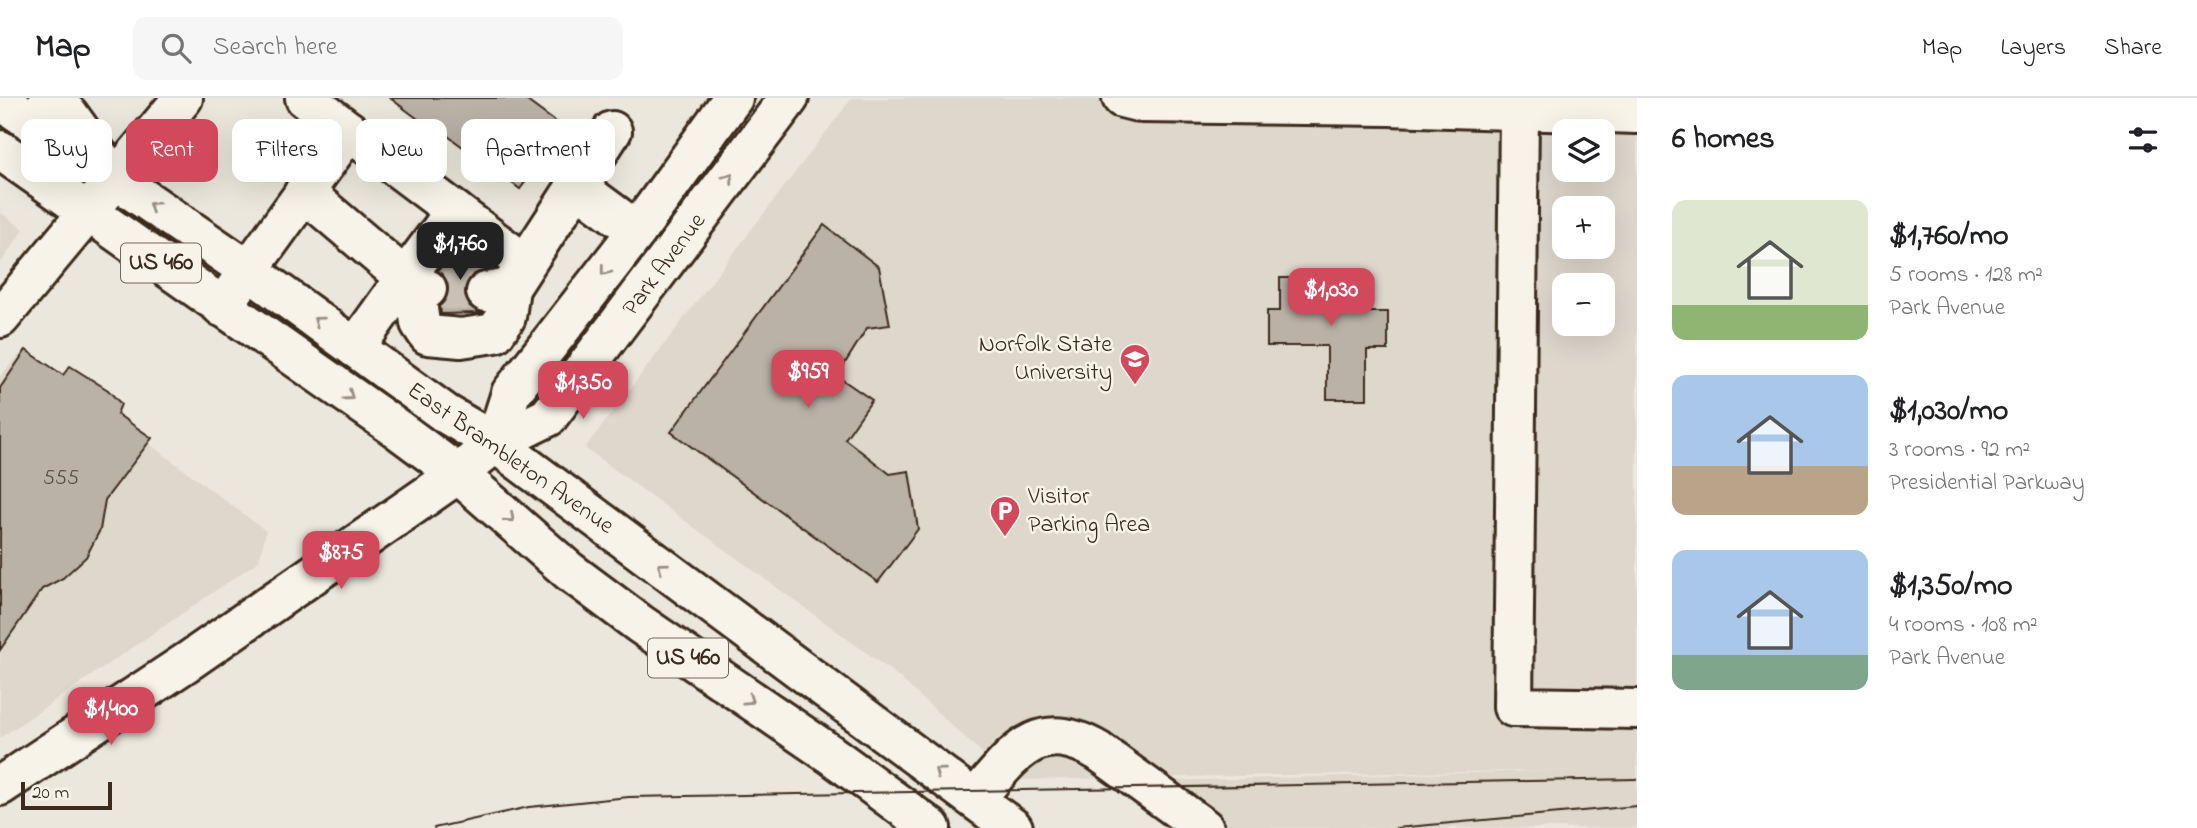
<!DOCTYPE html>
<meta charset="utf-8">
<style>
body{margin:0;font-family:"Indie Flower",sans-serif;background:#f6f6f6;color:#202124;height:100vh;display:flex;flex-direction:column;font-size:26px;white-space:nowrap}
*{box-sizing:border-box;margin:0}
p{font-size:23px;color:#757577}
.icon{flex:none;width:38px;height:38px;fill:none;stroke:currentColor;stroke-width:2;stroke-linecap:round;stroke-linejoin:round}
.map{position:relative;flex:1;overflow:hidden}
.drawer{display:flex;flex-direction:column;background:#fff;width:560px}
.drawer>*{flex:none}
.top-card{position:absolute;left:21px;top:21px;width:665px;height:63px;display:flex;gap:14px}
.fabs{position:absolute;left:1552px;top:21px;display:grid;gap:14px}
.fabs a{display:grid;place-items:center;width:63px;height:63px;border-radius:14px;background:#fff;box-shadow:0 7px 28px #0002;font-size:35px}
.scale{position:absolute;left:21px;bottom:18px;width:91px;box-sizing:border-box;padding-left:7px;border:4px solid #3b2a1e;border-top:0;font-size:19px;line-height:24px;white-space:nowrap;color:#3b2a1e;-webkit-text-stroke:5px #f7f3e8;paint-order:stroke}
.price{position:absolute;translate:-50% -60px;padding:0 16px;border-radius:14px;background:#d1495b;color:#fff;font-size:23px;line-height:46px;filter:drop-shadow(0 2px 4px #0008)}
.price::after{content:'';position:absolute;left:50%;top:42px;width:21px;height:16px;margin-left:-10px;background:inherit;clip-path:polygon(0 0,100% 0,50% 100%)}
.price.active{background:#222;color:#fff}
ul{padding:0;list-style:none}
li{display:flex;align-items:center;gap:21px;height:175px;padding:0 35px}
li span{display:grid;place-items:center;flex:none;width:196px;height:140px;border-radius:14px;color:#555}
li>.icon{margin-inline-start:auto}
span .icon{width:84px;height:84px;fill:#fffc;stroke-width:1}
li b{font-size:30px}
h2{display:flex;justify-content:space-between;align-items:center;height:84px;padding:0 35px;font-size:30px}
.chip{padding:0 24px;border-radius:14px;background:#fff;box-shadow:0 7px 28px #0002;font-size:24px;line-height:63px}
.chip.active{background:#d1495b;color:#fff}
header{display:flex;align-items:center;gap:42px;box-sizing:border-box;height:98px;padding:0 35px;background:#fff;border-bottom:2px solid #e0e0e0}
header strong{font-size:33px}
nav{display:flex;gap:38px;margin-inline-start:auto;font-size:24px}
.search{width:490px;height:63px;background:#f6f6f6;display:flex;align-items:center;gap:18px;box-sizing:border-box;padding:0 24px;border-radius:14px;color:#757577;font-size:26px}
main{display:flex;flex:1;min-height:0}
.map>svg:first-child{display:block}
.built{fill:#ddd7cc;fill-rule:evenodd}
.building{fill:#bab2a7;stroke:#3b2a1e;stroke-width:2}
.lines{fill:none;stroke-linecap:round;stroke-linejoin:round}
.minor-tunnel{stroke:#c9c1b6;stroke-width:38;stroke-dasharray:38 19;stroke-linecap:butt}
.minor-casing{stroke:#3b2a1e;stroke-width:44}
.major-casing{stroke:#3b2a1e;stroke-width:44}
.minor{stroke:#f7f3e8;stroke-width:38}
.major{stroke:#f7f3e8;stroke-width:38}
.tram{stroke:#3b2a1e;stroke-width:2}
.oneway{stroke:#998e83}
.labels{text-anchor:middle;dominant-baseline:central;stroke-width:5;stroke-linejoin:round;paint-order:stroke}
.number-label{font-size:21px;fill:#5b4c40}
.shield{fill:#f7f3e8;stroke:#73665b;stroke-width:2}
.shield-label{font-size:23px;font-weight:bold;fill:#3b2a1e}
.street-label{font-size:24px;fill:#3b2a1e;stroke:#f7f3e8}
.poi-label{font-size:24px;fill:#3b2a1e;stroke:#f7f3e8;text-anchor:end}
</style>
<header>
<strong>Map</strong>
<div class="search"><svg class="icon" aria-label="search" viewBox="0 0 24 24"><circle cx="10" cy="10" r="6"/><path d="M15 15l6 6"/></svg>Search here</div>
<nav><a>Map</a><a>Layers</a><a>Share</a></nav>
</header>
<main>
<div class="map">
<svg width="1637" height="730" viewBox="0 0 1637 730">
<rect width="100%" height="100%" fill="#ece7dc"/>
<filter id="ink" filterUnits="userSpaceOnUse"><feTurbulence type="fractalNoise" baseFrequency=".0143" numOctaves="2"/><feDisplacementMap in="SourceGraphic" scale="14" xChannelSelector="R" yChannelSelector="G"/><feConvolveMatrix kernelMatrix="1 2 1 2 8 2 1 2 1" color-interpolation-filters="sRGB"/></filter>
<g filter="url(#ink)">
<g class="built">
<path d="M 852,0 L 1637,0 L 1637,730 L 1226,730 L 1158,683 L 1581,672 L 1012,682 L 893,574 L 585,350 ZM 1564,33 L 1603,33 L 1603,72 L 1564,72 ZM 1564,110 L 1603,110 L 1603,149 L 1564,149 ZM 1564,187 L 1603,187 L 1603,226 L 1564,226 Z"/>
<path d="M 0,114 L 24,131 L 0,166 Z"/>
<path d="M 24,252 L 266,433 L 259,463 L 0,640 L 0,278 Z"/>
</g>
<g class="building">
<path d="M 390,0 L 523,0 L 565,31 L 520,91 L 441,33 L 438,36 Z"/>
<path d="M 824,127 L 879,169 L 890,227 L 867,230 L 837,278 L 872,302 L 845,341 L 890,376 L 909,373 L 918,431 L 878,484 L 671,334 Z"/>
<path d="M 449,158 L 478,158 L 486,163 L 486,172 L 473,177 L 466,186 L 464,197 L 470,208 L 481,215 L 441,216 L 440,208 L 449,194 L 447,183 L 438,173 Z"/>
<path d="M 1280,180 L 1367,180 L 1367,214 L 1388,214 L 1388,252 L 1367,252 L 1367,301 L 1327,301 L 1327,248 L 1267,248 L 1267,213 L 1280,213 Z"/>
<path d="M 26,252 L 63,277 L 70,268 L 108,292 L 121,306 L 117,316 L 152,340 L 105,402 L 100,432 L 86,459 L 63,480 L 42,491 L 0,552 L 0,290 Z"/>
</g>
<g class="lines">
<path class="minor-tunnel" d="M 431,191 L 486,194"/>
<g class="minor-casing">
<g id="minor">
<path d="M 48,0 L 69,17 L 113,78"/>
<path d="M 305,0 L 524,165"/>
<path d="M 1122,0 L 1142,5 L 1388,8 L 1637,16"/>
<path d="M 1519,14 L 1513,609 L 1637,611"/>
<path d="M 576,88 L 637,133"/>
<path d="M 304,94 L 405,180 L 355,250"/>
<path d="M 415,189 L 420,225 L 428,237 L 461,240 L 495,235 L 506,219 L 510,190"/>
<path d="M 427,191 L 415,189 L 405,180 L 455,113"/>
<path d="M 486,194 L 510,190 L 612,33"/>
<path d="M 222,209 L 349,33"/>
<path d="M 0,220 L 183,0"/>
<path d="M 975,701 C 1013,658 1036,617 1098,653 L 1204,730"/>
</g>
</g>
<g class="major-casing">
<g id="major">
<path d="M 0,2 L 248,172 L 446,316 L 495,345 L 1013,730"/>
<path d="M 0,52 L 396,330 L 458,376 L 569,473 L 640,526 L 830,656 L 931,730"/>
<path d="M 495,345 L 511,295 L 637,133 L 733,0"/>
<path d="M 0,688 L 190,562 L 458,376 L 495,345 L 548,319 L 789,0"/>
</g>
</g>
<use href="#minor" class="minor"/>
<use href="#major" class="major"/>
<g class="tram">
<path d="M 434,730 L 529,709 L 629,699 L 1637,681"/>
<path d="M 1396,730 L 1637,708"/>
</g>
</g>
<defs><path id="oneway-chevron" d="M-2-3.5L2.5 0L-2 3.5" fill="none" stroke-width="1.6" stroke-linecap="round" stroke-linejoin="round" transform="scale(1.75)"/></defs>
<g class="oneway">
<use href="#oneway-chevron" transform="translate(729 80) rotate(-53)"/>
<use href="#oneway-chevron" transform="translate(153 108) rotate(-146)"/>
<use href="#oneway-chevron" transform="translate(605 173) rotate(128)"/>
<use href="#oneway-chevron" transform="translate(318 223) rotate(-144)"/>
<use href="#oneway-chevron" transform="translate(349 298) rotate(35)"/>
<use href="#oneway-chevron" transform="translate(510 420) rotate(42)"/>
<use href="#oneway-chevron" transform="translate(662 469) rotate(-143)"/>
<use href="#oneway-chevron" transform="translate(749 602) rotate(34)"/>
<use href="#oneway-chevron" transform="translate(939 674) rotate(-143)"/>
</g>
</g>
<defs>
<g id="university-pin" transform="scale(1.575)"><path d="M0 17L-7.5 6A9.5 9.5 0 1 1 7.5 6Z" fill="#d1495b" stroke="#f7f3e8"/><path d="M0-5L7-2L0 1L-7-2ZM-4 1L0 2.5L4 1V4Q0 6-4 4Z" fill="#fff"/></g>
<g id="parking-pin" transform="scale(1.575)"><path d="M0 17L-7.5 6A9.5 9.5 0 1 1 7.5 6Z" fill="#d1495b" stroke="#f7f3e8"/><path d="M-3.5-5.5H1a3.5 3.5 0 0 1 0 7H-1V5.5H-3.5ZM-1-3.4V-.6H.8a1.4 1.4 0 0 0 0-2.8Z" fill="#fff"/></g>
</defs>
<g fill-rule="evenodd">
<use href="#university-pin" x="1135" y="261"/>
<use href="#parking-pin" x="1005" y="413"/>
</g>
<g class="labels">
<g class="number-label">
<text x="61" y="381">555</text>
</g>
<g class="shield">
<rect x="121" y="145.5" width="80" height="39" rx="5"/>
<rect x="648" y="540.5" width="80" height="39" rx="5"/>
</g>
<g class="shield-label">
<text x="161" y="165">US 460</text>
<text x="688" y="560">US 460</text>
</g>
<g class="street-label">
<text transform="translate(665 167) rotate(-53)">Park Avenue</text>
<text transform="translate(510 361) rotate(35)">East Brambleton Avenue</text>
</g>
<g class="poi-label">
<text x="1112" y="247">Norfolk State<tspan x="1112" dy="28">University</tspan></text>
<text x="1028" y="399" text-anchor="start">Visitor<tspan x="1028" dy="28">Parking Area</tspan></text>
</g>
</g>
</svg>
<div class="fabs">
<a><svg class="icon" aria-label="layers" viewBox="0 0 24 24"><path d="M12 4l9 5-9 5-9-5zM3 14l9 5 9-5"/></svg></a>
<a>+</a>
<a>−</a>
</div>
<div class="scale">20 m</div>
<b class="price active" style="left:460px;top:184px">$1,760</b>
<b class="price" style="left:1331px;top:230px">$1,030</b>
<b class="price" style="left:808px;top:312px">$959</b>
<b class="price" style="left:583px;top:323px">$1,350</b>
<b class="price" style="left:341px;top:493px">$875</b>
<b class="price" style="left:111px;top:649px">$1,400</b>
<div class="top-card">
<a class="chip">Buy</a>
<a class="chip active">Rent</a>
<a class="chip">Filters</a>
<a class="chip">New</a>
<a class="chip">Apartment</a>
</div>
</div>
<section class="drawer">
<h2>6 homes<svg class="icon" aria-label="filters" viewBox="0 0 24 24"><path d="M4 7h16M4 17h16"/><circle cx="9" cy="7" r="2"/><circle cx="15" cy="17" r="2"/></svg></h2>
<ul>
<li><span style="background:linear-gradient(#dfe7d0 75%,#8fb573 0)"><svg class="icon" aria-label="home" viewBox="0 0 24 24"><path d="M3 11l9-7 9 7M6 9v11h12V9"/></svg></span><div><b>$1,760/mo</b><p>5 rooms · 128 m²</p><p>Park Avenue</p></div></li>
<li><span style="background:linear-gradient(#a9c7e8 65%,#b9a48a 0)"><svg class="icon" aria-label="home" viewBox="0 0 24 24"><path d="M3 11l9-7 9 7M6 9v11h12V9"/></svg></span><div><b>$1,030/mo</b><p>3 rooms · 92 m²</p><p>Presidential Parkway</p></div></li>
<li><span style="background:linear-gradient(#a9c7e8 75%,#7fa58c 0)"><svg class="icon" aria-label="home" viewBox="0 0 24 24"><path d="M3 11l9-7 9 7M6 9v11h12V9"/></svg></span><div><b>$1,350/mo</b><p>4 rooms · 108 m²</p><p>Park Avenue</p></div></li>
</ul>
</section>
</main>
